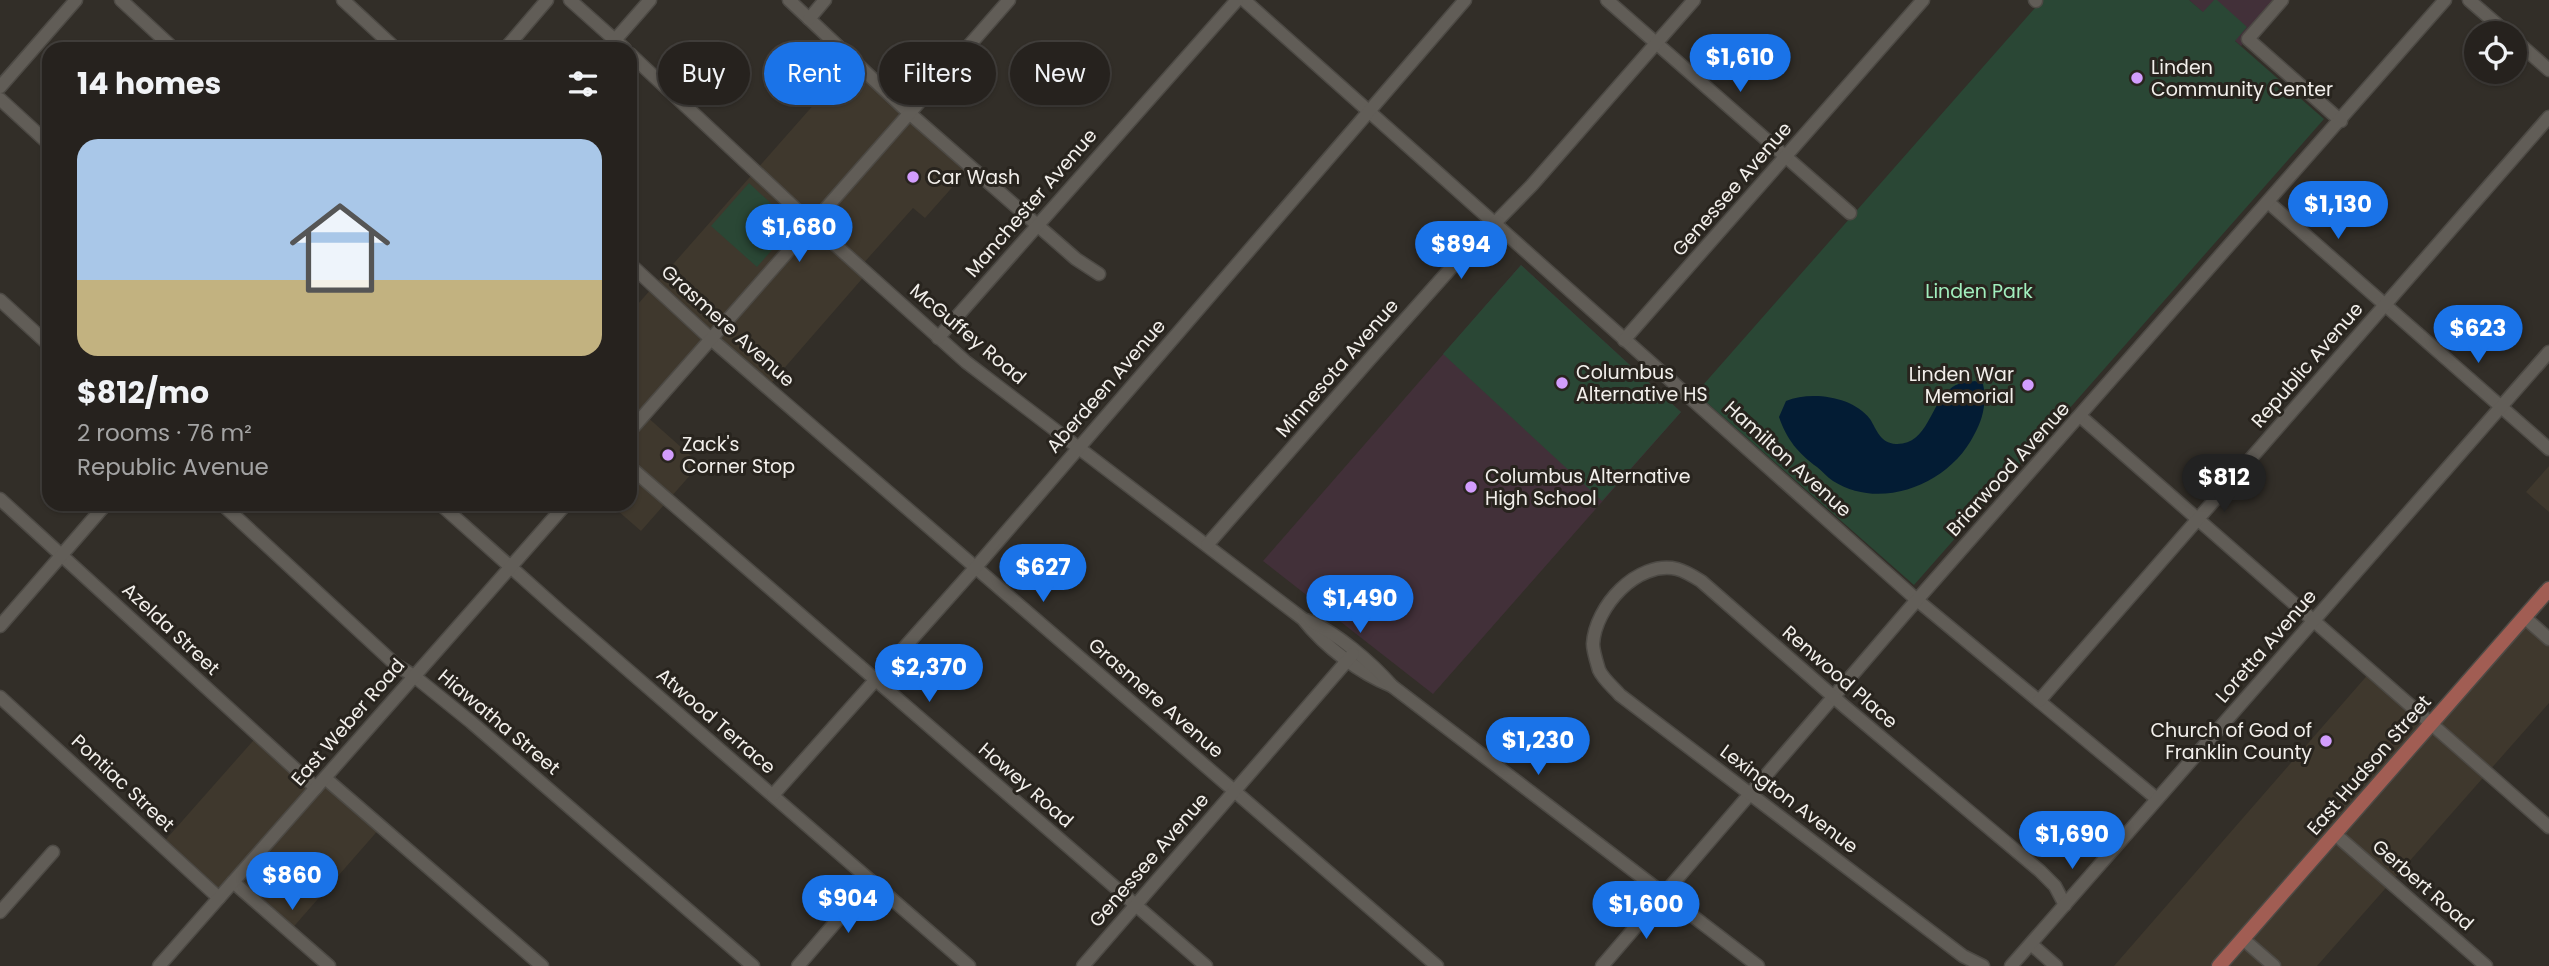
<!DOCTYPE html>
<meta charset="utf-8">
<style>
body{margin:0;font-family:Poppins,sans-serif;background:#322f2b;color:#f1f3f6;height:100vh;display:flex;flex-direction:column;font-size:26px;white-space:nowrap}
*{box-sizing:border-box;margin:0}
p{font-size:23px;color:#a4a4a4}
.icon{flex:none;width:38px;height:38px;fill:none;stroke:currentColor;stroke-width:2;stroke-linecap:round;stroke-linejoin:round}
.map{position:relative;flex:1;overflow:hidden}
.sheet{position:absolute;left:42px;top:42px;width:595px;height:469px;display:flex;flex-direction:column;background:#26221e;border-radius:21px;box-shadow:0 2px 5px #0004,0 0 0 2px #423f3c}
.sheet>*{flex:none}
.top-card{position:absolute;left:658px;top:42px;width:665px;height:63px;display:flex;gap:14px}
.controls{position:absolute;left:2464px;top:21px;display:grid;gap:14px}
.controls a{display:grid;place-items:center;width:63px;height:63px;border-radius:50%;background:#26221e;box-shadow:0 2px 5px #0004,0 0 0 2px #423f3c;font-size:35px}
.price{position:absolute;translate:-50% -60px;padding:0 16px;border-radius:24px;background:#1a73e8;color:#fff;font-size:23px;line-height:46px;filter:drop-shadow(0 2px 4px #0008)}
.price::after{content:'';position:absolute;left:50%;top:42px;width:21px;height:16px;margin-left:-10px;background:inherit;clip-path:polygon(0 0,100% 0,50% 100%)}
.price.on{background:#222;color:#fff}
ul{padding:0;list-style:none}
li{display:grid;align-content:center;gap:14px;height:371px;padding:0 35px}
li+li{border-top:2px solid #423f3c}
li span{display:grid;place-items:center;height:217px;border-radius:21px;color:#555}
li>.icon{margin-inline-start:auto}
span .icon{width:126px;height:126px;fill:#fffc;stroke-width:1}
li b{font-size:30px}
h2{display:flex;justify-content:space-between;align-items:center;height:84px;padding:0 35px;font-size:30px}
.chip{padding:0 24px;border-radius:32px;background:#26221e;box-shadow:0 2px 5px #0004,0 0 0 2px #423f3c;font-size:24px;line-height:63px}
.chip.on{background:#1a73e8;color:#fff}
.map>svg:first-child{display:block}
.built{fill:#3f382d}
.education{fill:#423039}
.green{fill:#2a4735}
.water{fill:#031c34}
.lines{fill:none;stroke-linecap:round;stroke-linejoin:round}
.minor-casing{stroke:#4d4a45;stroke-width:15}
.major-casing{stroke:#4d4a45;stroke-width:17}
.minor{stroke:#615d57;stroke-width:12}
.major{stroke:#a15d53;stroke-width:14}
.poi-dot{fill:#d29dfd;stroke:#28241e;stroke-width:2.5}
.labels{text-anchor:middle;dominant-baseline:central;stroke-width:6;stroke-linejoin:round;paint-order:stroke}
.poi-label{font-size:19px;fill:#f2efeb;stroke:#28241e;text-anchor:start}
.street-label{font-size:19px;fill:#f2efeb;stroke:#28241e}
.park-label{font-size:19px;fill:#a1eebd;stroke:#28241e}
</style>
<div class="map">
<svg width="2549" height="966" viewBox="0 0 2549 966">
<rect width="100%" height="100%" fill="#322e28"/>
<g class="built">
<path d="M 854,59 L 973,164 L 925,218 L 913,208 L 861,266 L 868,272 L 767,388 L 712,339 L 645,415 L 700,464 L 641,531 L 610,504 L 630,504 L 630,313 Z"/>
<path d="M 2549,466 L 2549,512 L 2526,492 Z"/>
<path d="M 2524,617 L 2549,639 L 2549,703 L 2317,966 L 2114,966 L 2371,671 L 2430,726 Z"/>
<path d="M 259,734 L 315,787 L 326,777 L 381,827 L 289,932 L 234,884 L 220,898 L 161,845 Z"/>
</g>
<g class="education">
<path d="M 2189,0 L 2282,0 L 2241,46 Z"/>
<path d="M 1521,265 L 1681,412 L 1433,694 L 1263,561 Z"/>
</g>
<g class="green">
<path d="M 2042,0 L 2189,0 L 2203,12 L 2214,0 L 2217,0 L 2247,27 L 2235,41 L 2324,119 L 1914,585 L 1696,393 Z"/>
<path d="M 749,183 L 792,223 L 793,226 L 757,267 L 711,226 Z"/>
<path d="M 1521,265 L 1681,412 L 1602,501 L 1443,354 Z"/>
</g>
<path class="water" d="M 1975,381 L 1983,384 C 1987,402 1983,419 1974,435 C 1950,483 1882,512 1833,481 C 1827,477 1822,471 1817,467 C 1798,453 1787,440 1779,417 L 1786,401 C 1811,391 1852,396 1870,419 C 1877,430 1880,443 1896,444 C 1928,445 1930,404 1950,389 C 1956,383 1967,382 1975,381 Z"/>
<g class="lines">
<g class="minor-casing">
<g id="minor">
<path d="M 121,0 L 174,49"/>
<path d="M 343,0 L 396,49"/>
<path d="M 570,0 L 625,49"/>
<path d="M 789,0 L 908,112 L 1076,259 L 1099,274"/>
<path d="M 1244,0 L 1917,600 L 2157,799"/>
<path d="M 1607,0 L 1850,213"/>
<path d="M 2035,0 L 2036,1"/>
<path d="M 2282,0 L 2248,39 L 2341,121"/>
<path d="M 2469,0 L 2507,33"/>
<path d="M 809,19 L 825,0"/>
<path d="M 615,40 L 650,0"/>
<path d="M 2515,40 L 2549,70"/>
<path d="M 505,49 L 547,0"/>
<path d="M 630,54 L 812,224 L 966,362 L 1303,619 C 1325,647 1360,673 1392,686"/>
<path d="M 0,87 L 76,0"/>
<path d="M 0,99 L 49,144"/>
<path d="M 2268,202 L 2549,449"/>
<path d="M 630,264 L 711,339 L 1437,966"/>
<path d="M 0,300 L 49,345"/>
<path d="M 938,338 L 1237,0"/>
<path d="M 1624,340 L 1923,0"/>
<path d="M 2080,416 L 2549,827"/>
<path d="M 630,431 L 1009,0"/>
<path d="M 630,467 L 1206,966"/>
<path d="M 0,499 L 316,788"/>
<path d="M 222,504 L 396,665 L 414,676 L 471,722 L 753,966"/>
<path d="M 440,504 L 560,611 L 969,966"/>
<path d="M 1207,545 L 1369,360 L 1451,268 L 1532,185 L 1694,0"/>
<path d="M 2524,617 L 2549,639"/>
<path d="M 1306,620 C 1335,631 1372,663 1392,686 L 1758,966"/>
<path d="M 0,626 L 106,504"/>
<path d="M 0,697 L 219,898"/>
<path d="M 2039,701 L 2549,117"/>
<path d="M 325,778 L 542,966"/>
<path d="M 773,795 L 976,567 L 1465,0"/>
<path d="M 2335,834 L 2486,966"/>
<path d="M 233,882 L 329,966"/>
<path d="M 0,912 L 53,852"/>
<path d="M 2243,939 L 2274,966"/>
<path d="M 2031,944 L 2056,966"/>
<path d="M 159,966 L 566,504"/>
<path d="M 798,966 L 871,881"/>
<path d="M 1083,966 L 1353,654"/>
<path d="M 1602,966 L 1909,609 L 2445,0"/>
<path d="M 1983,966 L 1963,956 L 1620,695 C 1613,687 1603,679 1599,670 C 1597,663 1593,651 1593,644 C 1595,607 1637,560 1677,569 C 1685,571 1693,576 1701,581 L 1844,706 L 2040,871 L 2055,886 L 2065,905"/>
<path d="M 2011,966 L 2549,352"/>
</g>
</g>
<g class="major-casing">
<path id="major" d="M 2219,966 L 2549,589"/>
</g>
<use href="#minor" class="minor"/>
<use href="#major" class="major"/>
</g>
<g class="poi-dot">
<circle cx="2137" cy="78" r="7"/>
<circle cx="913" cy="177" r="7"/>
<circle cx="1562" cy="383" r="7"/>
<circle cx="2028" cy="385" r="7"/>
<circle cx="668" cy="455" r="7"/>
<circle cx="1471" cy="487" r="7"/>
<circle cx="2326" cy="741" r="7"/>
</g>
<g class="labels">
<g class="poi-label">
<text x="2151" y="67">Linden<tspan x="2151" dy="22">Community Center</tspan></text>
<text x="927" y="177">Car Wash</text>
<text x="1576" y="372">Columbus<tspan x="1576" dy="22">Alternative HS</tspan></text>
<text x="2014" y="374" text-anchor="end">Linden War<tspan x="2014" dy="22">Memorial</tspan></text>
<text x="682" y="444">Zack's<tspan x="682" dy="22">Corner Stop</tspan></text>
<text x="1485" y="476">Columbus Alternative<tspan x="1485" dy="22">High School</tspan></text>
<text x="2312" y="730" text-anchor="end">Church of God of<tspan x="2312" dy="22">Franklin County</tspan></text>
</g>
<g class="street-label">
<text transform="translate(1732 189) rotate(-49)">Genessee Avenue</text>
<text transform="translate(1031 203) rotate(-49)">Manchester Avenue</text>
<text transform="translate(728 326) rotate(42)">Grasmere Avenue</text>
<text transform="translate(968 334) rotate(40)">McGuffey Road</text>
<text transform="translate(2307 365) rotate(-49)">Republic Avenue</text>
<text transform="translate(1337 368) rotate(-49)">Minnesota Avenue</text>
<text transform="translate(1106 386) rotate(-49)">Aberdeen Avenue</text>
<text transform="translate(1788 459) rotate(42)">Hamilton Avenue</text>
<text transform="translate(2008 469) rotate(-48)">Briarwood Avenue</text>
<text transform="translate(171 629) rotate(43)">Azelda Street</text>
<text transform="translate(2266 646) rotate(-49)">Loretta Avenue</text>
<text transform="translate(1840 677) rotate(41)">Renwood Place</text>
<text transform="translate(1156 698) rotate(41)">Grasmere Avenue</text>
<text transform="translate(716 721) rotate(41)">Atwood Terrace</text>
<text transform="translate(348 722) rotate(-49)">East Weber Road</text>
<text transform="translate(499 722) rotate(40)">Hiawatha Street</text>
<text transform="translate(2369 765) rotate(-49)">East Hudson Street</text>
<text transform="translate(123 783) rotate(43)">Pontiac Street</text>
<text transform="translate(1026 785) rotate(41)">Howey Road</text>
<text transform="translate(1789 799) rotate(37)">Lexington Avenue</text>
<text transform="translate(1149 860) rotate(-49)">Genessee Avenue</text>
<text transform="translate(2423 885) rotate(41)">Gerbert Road</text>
</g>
<g class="park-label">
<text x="1979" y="291">Linden Park</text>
</g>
</g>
</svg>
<div class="controls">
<a><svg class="icon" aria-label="locate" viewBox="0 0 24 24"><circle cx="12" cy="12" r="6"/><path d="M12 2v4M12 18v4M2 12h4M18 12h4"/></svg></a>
</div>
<b class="price" style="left:1740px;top:94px">$1,610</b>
<b class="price" style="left:2338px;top:241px">$1,130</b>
<b class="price" style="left:799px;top:264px">$1,680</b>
<b class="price" style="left:1461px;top:281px">$894</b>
<b class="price" style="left:2478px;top:365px">$623</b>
<b class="price on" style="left:2224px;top:514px">$812</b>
<b class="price" style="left:1043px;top:604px">$627</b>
<b class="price" style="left:1360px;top:635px">$1,490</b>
<b class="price" style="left:929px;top:704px">$2,370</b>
<b class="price" style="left:1538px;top:777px">$1,230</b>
<b class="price" style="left:2072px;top:871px">$1,690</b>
<b class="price" style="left:292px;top:912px">$860</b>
<b class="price" style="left:848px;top:935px">$904</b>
<b class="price" style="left:1646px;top:941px">$1,600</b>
<div class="top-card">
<a class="chip">Buy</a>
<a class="chip on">Rent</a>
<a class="chip">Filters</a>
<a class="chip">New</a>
</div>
<section class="sheet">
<h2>14 homes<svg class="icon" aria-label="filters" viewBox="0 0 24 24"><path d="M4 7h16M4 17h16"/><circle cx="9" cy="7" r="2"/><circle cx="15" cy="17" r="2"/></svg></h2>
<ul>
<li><span style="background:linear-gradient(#a9c7e8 65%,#c2b280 0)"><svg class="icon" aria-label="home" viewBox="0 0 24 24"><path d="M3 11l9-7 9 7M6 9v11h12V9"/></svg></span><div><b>$812/mo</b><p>2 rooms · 76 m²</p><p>Republic Avenue</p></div></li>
</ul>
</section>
</div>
